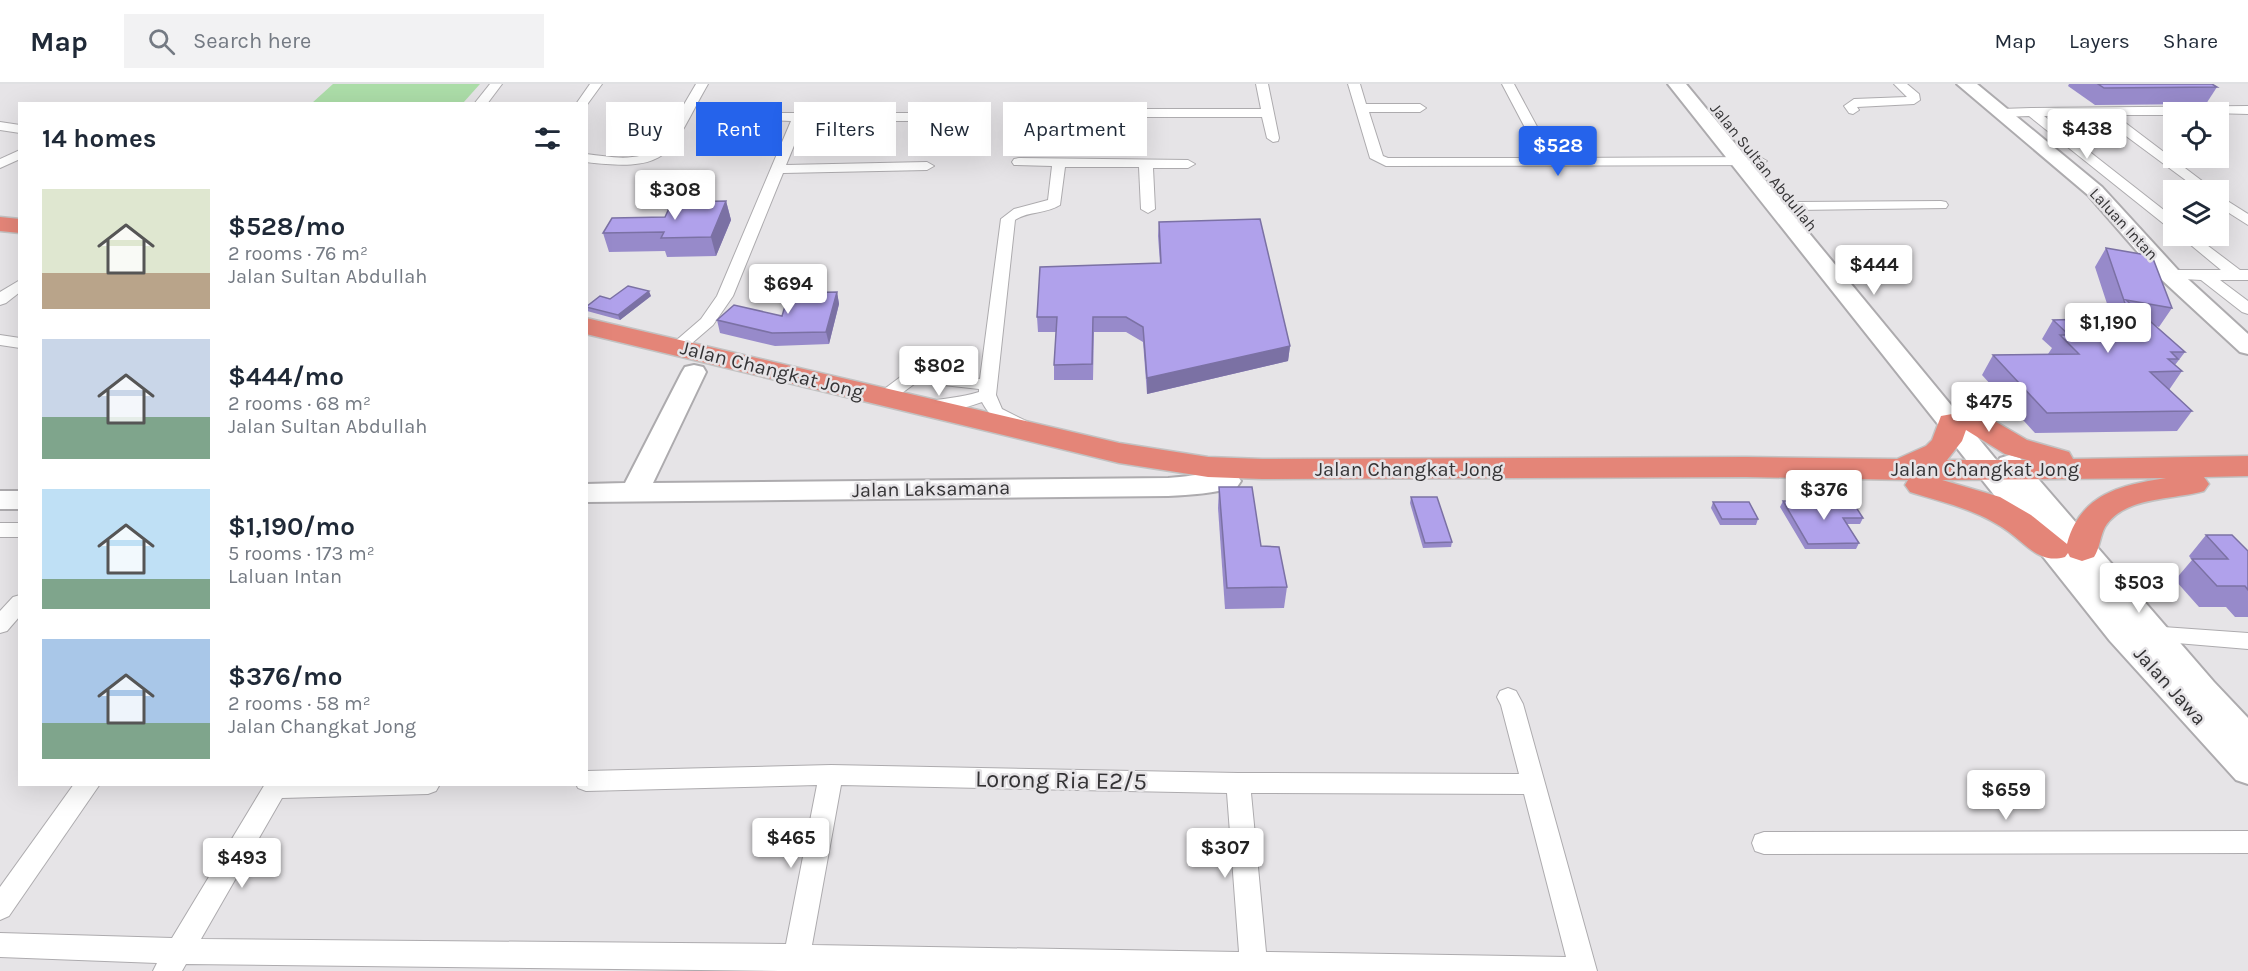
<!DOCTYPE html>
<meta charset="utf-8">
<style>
body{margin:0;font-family:Karla,sans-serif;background:#f2f2f3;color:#1f2937;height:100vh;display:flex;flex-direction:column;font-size:22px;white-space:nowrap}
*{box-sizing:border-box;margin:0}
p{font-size:20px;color:#747a83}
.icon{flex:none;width:33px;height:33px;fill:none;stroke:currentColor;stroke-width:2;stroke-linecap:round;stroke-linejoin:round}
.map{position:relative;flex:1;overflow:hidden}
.panel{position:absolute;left:18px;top:18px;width:570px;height:684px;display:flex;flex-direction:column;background:#fff;border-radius:0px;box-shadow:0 6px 24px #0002}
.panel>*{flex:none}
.banner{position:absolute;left:606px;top:18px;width:570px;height:54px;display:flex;gap:12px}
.fabs{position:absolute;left:2163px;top:18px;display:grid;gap:12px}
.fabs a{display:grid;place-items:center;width:66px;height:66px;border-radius:0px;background:#fff;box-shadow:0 6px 24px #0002;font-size:30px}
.price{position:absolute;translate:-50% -51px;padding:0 14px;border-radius:6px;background:#fff;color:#222;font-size:20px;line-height:39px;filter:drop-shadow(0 2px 3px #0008)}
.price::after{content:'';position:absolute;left:50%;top:36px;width:18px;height:14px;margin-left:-9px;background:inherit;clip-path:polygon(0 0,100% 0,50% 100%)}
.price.current{background:#2563eb;color:#fff}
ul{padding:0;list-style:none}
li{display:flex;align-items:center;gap:18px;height:150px;padding:0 24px}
li span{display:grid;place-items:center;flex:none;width:168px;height:120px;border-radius:0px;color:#555}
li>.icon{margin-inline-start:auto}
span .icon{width:72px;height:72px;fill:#fffc;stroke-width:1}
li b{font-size:26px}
h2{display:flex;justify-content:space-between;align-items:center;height:72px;padding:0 24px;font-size:26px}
.tag{padding:0 21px;border-radius:0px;background:#fff;box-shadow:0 6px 24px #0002;font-size:21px;line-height:54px}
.tag.current{background:#2563eb;color:#fff}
header{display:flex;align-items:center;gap:36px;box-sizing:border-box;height:84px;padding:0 30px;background:#fff;border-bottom:2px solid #e0e1e3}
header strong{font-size:28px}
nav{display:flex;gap:33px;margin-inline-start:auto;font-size:21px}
.search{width:420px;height:54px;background:#f2f2f3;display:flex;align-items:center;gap:15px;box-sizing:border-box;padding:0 21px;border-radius:0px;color:#747a83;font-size:22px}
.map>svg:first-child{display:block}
.green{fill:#acdda8}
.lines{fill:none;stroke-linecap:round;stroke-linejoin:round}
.street-casing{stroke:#adabae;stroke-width:2}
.secondary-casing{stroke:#adabae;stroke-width:4}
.highway-casing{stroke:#c2c2c2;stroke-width:3}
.street{fill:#fff;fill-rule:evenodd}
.secondary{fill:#fff;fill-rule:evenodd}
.highway{fill:#e48578;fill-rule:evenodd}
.wall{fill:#978aca}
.shaded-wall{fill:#7b71a4}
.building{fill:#b0a1eb;stroke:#7b71a4;stroke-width:1.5}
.labels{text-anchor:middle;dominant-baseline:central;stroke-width:5;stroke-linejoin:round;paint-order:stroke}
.far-street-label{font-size:16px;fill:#343335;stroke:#e6e4e7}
.street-label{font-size:20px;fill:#343335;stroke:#e6e4e7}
.near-street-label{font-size:24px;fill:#343335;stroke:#e6e4e7}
</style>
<header>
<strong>Map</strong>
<div class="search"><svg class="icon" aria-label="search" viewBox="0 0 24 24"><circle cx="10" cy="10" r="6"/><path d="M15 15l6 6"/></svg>Search here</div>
<nav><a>Map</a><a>Layers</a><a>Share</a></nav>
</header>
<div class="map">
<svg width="2248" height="887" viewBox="0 0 2248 887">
<rect width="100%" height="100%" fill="#e6e4e7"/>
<path class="green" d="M 333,0 L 480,0 L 463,19 L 312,19 Z"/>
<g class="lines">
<g class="street-casing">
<g id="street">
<path d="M 490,0 L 502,0 L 487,20 L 474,20 Z"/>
<path d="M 590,0 L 602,0 L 586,22 L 586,20 L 576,20 Z"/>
<path d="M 696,0 L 708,0 C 669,68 674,89 586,78 L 586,70 C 612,73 637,79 659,63 Z"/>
<path d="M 1256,0 L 1268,0 L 1279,54 L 1278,57 L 1273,58 L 1267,54 L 1262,33 L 1030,33 L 1024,29 L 1030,25 L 1261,25 Z"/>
<path d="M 1348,0 L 1360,0 L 1366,20 L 1420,20 L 1426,24 L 1420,28 L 1369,28 L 1383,72 L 1388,74 L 1541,74 L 1502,0 L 1514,0 L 1554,74 L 1760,73 L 1767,77 L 1760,81 L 1386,82 L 1370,74 Z"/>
<path d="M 1894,0 L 1907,0 L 1919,10 L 1920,16 L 1914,20 L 1857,23 L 1859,26 L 1853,30 L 1849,29 L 1844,22 L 1854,15 L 1907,13 Z"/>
<path d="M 2248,22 L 2248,30 L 2174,28 L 2174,31 L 2115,31 L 2214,106 L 2199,106 L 2099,32 L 2044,32 L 2174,134 L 2174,145 L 2169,144 L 2029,32 L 2001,33 L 1995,29 L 2001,25 L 2031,24 Z"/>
<path d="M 770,29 L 942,29 L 948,33 L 942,37 L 804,37 L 786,81 L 927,78 L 934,82 L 927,86 L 783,89 L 733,212 L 713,241 L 684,266 L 672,266 L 670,263 L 672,260 L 701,235 L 717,212 L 791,37 L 766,36 L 764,33 Z"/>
<path d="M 0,38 L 20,41 L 20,49 L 0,46 Z"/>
<path d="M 20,66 L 20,75 L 0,84 L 0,75 Z"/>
<path d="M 1019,74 L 1188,76 L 1195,80 L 1188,84 L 1153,84 L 1155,125 L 1148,129 L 1141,125 L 1139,83 L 1065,83 L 1060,121 C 1046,130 1028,127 1015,136 L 996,311 L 1002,325 L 1028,338 L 1031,342 L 1028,346 C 1011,350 989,333 982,318 C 965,324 944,330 926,326 L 923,322 L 926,318 C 944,314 960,314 979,308 L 979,305 L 917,298 L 891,317 L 879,317 L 876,313 L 879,309 L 903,291 L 916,288 L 980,295 L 1001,135 L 1014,125 L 1048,116 L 1052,82 L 1014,81 L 1012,78 L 1014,75 Z"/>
<path d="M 2218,111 L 2248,130 L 2248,141 L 2218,122 Z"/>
<path d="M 1941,117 L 1946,118 L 1948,121 L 1946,124 L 1796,126 L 1789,122 L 1796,118 Z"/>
<path d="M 2180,152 L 2195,152 L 2240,186 L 2248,186 L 2248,196 L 2220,196 L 2248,217 L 2248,230 L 2242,228 L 2201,196 L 2165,194 L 2162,191 L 2165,188 L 2170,186 L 2221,186 Z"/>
<path d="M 20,196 L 20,208 L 6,219 L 0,221 L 0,208 Z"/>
<path d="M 0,251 L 20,254 L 20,264 L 0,261 Z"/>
<rect x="0" y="439" width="20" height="14"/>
<path d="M 20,511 L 20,532 L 7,547 L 0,549 L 0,527 L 13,513 Z"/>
<path d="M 2149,542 L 2248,549 L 2248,565 L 2141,556 L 2138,550 L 2141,544 Z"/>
<path d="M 1508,604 L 1516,607 L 1523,620 L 1597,887 L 780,887 L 186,880 L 182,887 L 153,887 L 157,879 L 0,873 L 0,849 L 172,854 L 265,700 L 440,700 L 436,707 L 428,710 L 282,714 L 201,855 L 786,860 L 817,701 L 586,707 L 578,704 L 576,700 L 586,700 L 586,687 L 831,681 L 1238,689 L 1519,690 L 1501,621 L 1497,613 L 1500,607 ZM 841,701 L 1227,709 L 1239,868 L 812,861 ZM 1251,709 L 1524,710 L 1566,873 L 1266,868 Z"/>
<path d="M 74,700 L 100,700 L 9,832 L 0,836 L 0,803 Z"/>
<path d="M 2248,747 L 2248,769 L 1764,770 L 1755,767 L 1752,759 L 1755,751 L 1764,748 Z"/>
</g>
</g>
<g class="secondary-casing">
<g id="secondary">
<path d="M 1668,0 L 1686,0 L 1998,378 L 2000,374 L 2010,371 L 2020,374 L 2214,598 L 2248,634 L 2248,700 L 2236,696 L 2110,557 Z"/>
<path d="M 1957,0 L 1977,0 L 2102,103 L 2178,186 L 2248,250 L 2248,270 L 2240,268 L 2162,196 L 2088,111 Z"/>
<path d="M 694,281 L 703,283 L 706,288 L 653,399 L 1168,394 C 1187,393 1221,386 1237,391 L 1241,397 L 1237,403 C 1214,409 1191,411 1168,412 L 586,418 L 586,400 L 625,399 L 682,288 L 685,283 Z"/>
<rect x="0" y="407" width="20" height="18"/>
</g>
</g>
<g class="highway-casing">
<g id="highway">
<path d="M 0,133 L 20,135 L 20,149 L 0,147 Z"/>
<path d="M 586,234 L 1119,359 L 1208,373 L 1262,375 L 1746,373 L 1897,375 L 1926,362 L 1932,356 L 1941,332 L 1952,330 L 1964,334 L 1975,330 L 1986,332 L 2027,356 L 2069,368 L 2073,375 L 2248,372 L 2248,392 L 2204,393 L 2209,400 L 2204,407 C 2174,416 2124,412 2105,443 C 2100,452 2100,464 2094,473 L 2082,477 L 2070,473 L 2068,469 L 2065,473 C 2040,480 2028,462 2009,448 C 1979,426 1945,419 1910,408 L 1905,401 L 1908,396 L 1746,393 L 1262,395 L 1208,393 L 1119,379 L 586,250 ZM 1966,346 L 2005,370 L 2027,376 L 1947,376 L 1962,357 ZM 2166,394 C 2121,401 2080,410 2067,460 L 2031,431 L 2000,413 L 1942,396 Z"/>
</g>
</g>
<use href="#street" class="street"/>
<use href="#secondary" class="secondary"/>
<use href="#highway" class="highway"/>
</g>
<g class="wall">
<path d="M 2069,0 L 2212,0 L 2217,3 L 2206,20 L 2095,21 L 2068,2 Z"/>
<path d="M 726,117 L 731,136 L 716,172 L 667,173 L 665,167 L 609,168 L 603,149 Z"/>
<path d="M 1159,138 L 1290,262 L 1288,277 L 1147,310 L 1143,258 L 1126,248 L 1094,248 L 1093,296 L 1054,296 L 1054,281 L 1056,248 L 1038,248 L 1037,233 L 1160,179 L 1158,152 Z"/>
<path d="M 2106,164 L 2172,224 L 2159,243 L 2156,242 L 2185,268 L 2175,281 L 2182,287 L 2169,306 L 2192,327 L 2177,347 L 2035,349 L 1982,291 L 1993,271 L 2048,270 L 2052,264 L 2042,255 L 2053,236 L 2112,235 L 2095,183 Z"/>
<path d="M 837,208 L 839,220 L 829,260 L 775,262 L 720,249 L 717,236 L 782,232 Z"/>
<path d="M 651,212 L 620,236 L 587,227 L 586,225 L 586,222 L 610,215 Z"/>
<path d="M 1219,403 L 1261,462 L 1287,503 L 1284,524 L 1225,525 L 1218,424 Z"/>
<path d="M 1411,413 L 1452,458 L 1451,463 L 1423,464 L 1410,419 Z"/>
<path d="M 1783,417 L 1863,434 L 1860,440 L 1846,440 L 1859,459 L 1856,465 L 1805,465 L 1780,423 Z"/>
<path d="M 1713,418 L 1758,435 L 1756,441 L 1720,441 L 1711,424 Z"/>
<path d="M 2206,451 L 2248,467 L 2248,533 L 2235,533 L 2226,523 L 2199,523 L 2175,496 L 2192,476 L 2189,472 Z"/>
</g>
<g class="shaded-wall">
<path d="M 726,117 L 731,136 L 716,172 L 711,153 Z"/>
<path d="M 649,207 L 651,212 L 620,236 L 618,231 Z"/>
<path d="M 837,208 L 839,220 L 829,260 L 826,248 Z"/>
<path d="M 1290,262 L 1288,277 L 1147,310 L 1147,294 Z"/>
</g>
<g class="building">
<path d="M 2098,0 L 2212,0 L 2217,3 L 2104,4 Z"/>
<path d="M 726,117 L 711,153 L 661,154 L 664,148 L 603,149 L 612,134 L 665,133 L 672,118 Z"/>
<path d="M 1260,135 L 1290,262 L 1147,294 L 1143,243 L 1126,233 L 1093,233 L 1092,280 L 1054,281 L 1057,233 L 1037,233 L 1040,183 L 1161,179 L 1159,138 Z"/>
<path d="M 2106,164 L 2152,172 L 2172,224 L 2126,216 L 2185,268 L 2171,268 L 2178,275 L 2168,275 L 2182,287 L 2150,288 L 2192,327 L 2047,329 L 1993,271 L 2079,270 L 2060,251 L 2069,251 L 2053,236 L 2130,234 Z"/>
<path d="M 628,202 L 649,207 L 618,231 L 586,223 L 600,212 L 610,215 Z"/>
<path d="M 837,208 L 826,248 L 772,249 L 717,236 L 734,221 L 782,232 L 789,209 Z"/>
<path d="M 1219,403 L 1252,403 L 1261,462 L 1279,463 L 1287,503 L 1227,504 Z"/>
<path d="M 1411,413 L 1437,413 L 1452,458 L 1425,459 Z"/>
<path d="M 1783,417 L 1852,417 L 1863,434 L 1843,434 L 1859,459 L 1808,460 Z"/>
<path d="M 1713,418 L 1749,418 L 1758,435 L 1722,435 Z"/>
<path d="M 2206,451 L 2232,451 L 2248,467 L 2248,506 L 2245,502 L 2217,502 L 2192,475 L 2228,475 Z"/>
</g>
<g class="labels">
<g class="far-street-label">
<text transform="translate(1764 83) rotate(51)">Jalan Sultan Abdullah</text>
<text transform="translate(2124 140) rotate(47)">Laluan Intan</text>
</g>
<g class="street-label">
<text transform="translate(772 286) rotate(14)">Jalan Changkat Jong</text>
<text x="1409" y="385">Jalan Changkat Jong</text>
<text x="1985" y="385">Jalan Changkat Jong</text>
<text transform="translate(931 405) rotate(-1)">Jalan Laksamana</text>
<text transform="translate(2170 602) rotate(48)">Jalan Jawa</text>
</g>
<g class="near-street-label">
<text transform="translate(1061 696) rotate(1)">Lorong Ria E2/5</text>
</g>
</g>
</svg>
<div class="fabs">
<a><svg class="icon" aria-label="locate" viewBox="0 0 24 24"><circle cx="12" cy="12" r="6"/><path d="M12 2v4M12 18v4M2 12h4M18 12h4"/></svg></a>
<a><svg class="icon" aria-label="layers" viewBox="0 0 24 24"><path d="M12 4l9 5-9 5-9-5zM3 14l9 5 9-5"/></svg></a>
</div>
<b class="price" style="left:2087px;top:76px">$438</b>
<b class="price current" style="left:1558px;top:93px">$528</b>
<b class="price" style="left:675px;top:137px">$308</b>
<b class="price" style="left:1874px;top:212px">$444</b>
<b class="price" style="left:788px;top:231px">$694</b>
<b class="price" style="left:2108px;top:270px">$1,190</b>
<b class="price" style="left:939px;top:313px">$802</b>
<b class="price" style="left:1989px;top:349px">$475</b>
<b class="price" style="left:1824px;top:437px">$376</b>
<b class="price" style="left:2139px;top:530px">$503</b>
<b class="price" style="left:2006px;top:737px">$659</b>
<b class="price" style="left:791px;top:785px">$465</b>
<b class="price" style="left:1225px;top:795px">$307</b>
<b class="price" style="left:242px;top:805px">$493</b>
<div class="banner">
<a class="tag">Buy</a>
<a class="tag current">Rent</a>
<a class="tag">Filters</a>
<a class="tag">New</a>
<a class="tag">Apartment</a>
</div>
<section class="panel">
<h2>14 homes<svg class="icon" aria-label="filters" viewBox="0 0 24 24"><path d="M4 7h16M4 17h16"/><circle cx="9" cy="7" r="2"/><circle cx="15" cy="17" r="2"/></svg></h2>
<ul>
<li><span style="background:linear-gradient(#dfe7d0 70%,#b9a48a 0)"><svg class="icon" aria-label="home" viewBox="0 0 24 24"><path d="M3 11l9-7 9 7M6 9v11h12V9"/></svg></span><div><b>$528/mo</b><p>2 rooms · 76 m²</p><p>Jalan Sultan Abdullah</p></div></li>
<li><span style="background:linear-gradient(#c9d6e8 65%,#7fa58c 0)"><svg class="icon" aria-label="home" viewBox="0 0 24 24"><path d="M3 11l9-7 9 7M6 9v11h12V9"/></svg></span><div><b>$444/mo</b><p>2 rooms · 68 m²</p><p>Jalan Sultan Abdullah</p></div></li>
<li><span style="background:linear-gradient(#bfe0f5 75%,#7fa58c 0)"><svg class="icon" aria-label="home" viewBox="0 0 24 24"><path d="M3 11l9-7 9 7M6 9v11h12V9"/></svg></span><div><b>$1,190/mo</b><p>5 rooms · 173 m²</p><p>Laluan Intan</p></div></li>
<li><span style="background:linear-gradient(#a9c7e8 70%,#7fa58c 0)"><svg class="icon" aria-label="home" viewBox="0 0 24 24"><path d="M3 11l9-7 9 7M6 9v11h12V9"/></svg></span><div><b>$376/mo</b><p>2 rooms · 58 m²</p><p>Jalan Changkat Jong</p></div></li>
</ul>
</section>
</div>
